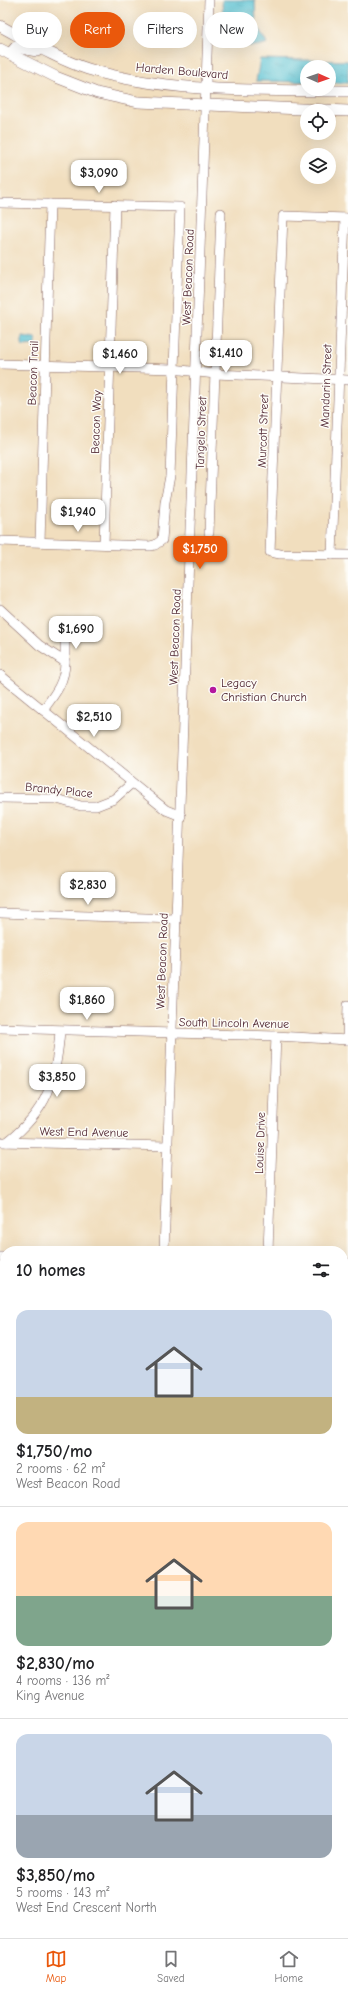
<!DOCTYPE html>
<meta charset="utf-8">
<style>
body{margin:0;font-family:"Comic Neue",sans-serif;background:#f2f2f2;color:#202124;height:100vh;display:flex;flex-direction:column;font-size:15px;white-space:nowrap}
*{box-sizing:border-box;margin:0}
p{font-size:13px;color:#757577}
.icon{flex:none;width:22px;height:22px;fill:none;stroke:currentColor;stroke-width:2;stroke-linecap:round;stroke-linejoin:round}
.map{position:relative;flex:1;overflow:hidden}
.side{position:absolute;left:0px;top:1246px;width:348px;height:692px;display:flex;flex-direction:column;background:#fff;border-radius:16px 16px 0 0;box-shadow:0 4px 16px #0002}
.side>*{flex:none}
.hud{position:absolute;left:12px;top:12px;width:324px;height:36px;display:flex;gap:8px}
.needle{width:26px;rotate:92deg}
.buttons{position:absolute;left:300px;top:60px;display:grid;gap:8px}
.buttons a{display:grid;place-items:center;width:36px;height:36px;border-radius:50%;background:#fff;box-shadow:0 4px 16px #0002;font-size:20px}
.price{position:absolute;translate:-50% -34px;padding:0 9px;border-radius:8px;background:#fff;color:#222;font-size:13px;line-height:26px;filter:drop-shadow(0 1px 2px #0008)}
.price::after{content:'';position:absolute;left:50%;top:24px;width:12px;height:9px;margin-left:-6px;background:inherit;clip-path:polygon(0 0,100% 0,50% 100%)}
.price.active{background:#ea580c;color:#fff}
ul{padding:0;list-style:none}
li{display:grid;align-content:center;gap:8px;height:212px;padding:0 16px}
li+li{border-top:1px solid #e0e0e0}
li span{display:grid;place-items:center;height:124px;border-radius:12px;color:#555}
li>.icon{margin-inline-start:auto}
span .icon{width:72px;height:72px;fill:#fffc;stroke-width:1}
li b{font-size:17px}
h2{display:flex;justify-content:space-between;align-items:center;height:48px;padding:0 16px;font-size:17px}
.pill{padding:0 14px;border-radius:18px;background:#fff;box-shadow:0 4px 16px #0002;font-size:14px;line-height:36px}
.pill.active{background:#ea580c;color:#fff}
.dock{display:flex;justify-content:space-around;align-items:center;height:56px;border-top:1px solid #e0e0e0;background:#fff;font-size:11px;color:#757577}
.dock a{display:grid;justify-items:center;gap:2px}
.dock .active{color:#ea580c}
.map>svg:first-child{display:block}
.water{fill:url(#water-ripples);stroke:#50707e}
.lines{fill:none;stroke-linecap:round;stroke-linejoin:round}
.minor-casing{stroke:#84625e;stroke-width:10}
.major-casing{stroke:#84625e;stroke-width:12}
.minor{stroke:#fff;stroke-width:9}
.major{stroke:#fff;stroke-width:11}
.poi-dot{fill:#b5179e;stroke:#fdfcf7;stroke-width:1.5}
.labels{text-anchor:middle;dominant-baseline:central;stroke-width:3;stroke-linejoin:round;paint-order:stroke}
.street-label{font-size:12px;fill:#4a1f2b;stroke:#fdfcf7}
.poi-label{font-size:12px;fill:#4a1f2b;stroke:#fdfcf7;text-anchor:start}
</style>
<div class="map">
<svg width="348" height="1938" viewBox="0 0 348 1938">
<defs>
<pattern id="water-ripples" width="26" height="14" patternUnits="userSpaceOnUse"><rect width="26" height="14" fill="#57c1d2"/><path d="M2 4q2-2 4 0t4 0M15 11q2-2 4 0t4 0" fill="none" stroke="#4da5b4"/></pattern>
</defs>
<rect width="100%" height="100%" fill="#fdfcf7"/>
<filter id="ink" filterUnits="userSpaceOnUse"><feTurbulence type="fractalNoise" baseFrequency=".025" numOctaves="2"/><feDisplacementMap in="SourceGraphic" scale="8" xChannelSelector="R" yChannelSelector="G"/><feConvolveMatrix kernelMatrix="1 2 1 2 8 2 1 2 1" color-interpolation-filters="sRGB"/></filter>
<filter id="wash" filterUnits="userSpaceOnUse"><feTurbulence type="fractalNoise" baseFrequency=".012" numOctaves="4" result="noise"/><feDisplacementMap in="SourceGraphic" scale="16" xChannelSelector="R" yChannelSelector="G"/><feGaussianBlur stdDeviation="0.9" result="paint"/><feColorMatrix in="noise" values="0 0 0 0 0 0 0 0 0 0 0 0 0 0 0 0 0 1.4 0 .05"/><feComposite in="paint" operator="in"/></filter>
<g filter="url(#wash)">
<rect width="100%" height="100%" fill="#f1debe"/>
<g class="water">
<path d="M 222,0 L 255,0 L 256,24 L 267,43 C 253,49 235,46 224,36 Z"/>
<path d="M 260,59 L 348,61 L 348,83 L 329,83 L 329,67 L 307,67 L 307,82 L 256,81 Z"/>
<path d="M 22,336 L 36,338 L 36,345 L 22,346 Z"/>
</g>
</g>
<g filter="url(#ink)">
<g class="lines">
<g class="minor-casing">
<g id="minor">
<path d="M 0,203 L 180,207 L 170,476 L 165,502 L 162,540 L 155,545 L 150,546 L 0,541"/>
<path d="M 348,218 L 283,216 L 270,552 L 280,554 L 348,555"/>
<path d="M 0,364 L 173,369 L 215,374 L 348,380"/>
<path d="M 209,533 L 221,213"/>
<path d="M 40,542 L 50,204"/>
<path d="M 104,544 L 115,205"/>
<path d="M 332,555 L 345,218"/>
<path d="M 0,609 L 39,645 L 65,662 C 65,682 55,694 43,710"/>
<path d="M 65,662 L 65,637"/>
<path d="M 0,675 L 166,810 L 181,816"/>
<path d="M 0,798 L 57,799 L 81,806 L 96,806 L 114,799 L 132,783"/>
<path d="M 0,913 L 175,919"/>
<path d="M 0,1028 L 276,1036 L 348,1040"/>
<path d="M 347,1040 L 348,1005"/>
<path d="M 0,1142 L 168,1146"/>
<path d="M 7,1142 C 48,1110 56,1081 60,1031"/>
<path d="M 164,1251 L 209,0"/>
<path d="M 268,1251 L 276,1036"/>
<path d="M 0,1257 L 5,1257"/>
<path d="M 343,1263 L 348,1263"/>
<path d="M 0,1267 L 5,1267"/>
<path d="M 0,1379 L 5,1379"/>
<path d="M 343,1455 L 348,1455"/>
<path d="M 0,1496 L 5,1496"/>
<path d="M 343,1559 L 348,1559"/>
<path d="M 343,1661 L 348,1661"/>
<path d="M 343,1764 L 348,1764"/>
<path d="M 0,1850 L 5,1850"/>
<path d="M 343,1866 L 348,1866"/>
<path d="M 18,1938 L 19,1933"/>
<path d="M 137,1938 L 137,1933"/>
</g>
</g>
<g class="major-casing">
<g id="major">
<path d="M 0,26 C 28,41 57,59 88,69 C 171,94 261,90 348,91"/>
<path d="M 0,49 L 56,77 L 97,93 L 138,102 L 348,111"/>
<path d="M 10,54 L 16,47 L 37,51"/>
</g>
</g>
<use href="#minor" class="minor"/>
<use href="#major" class="major"/>
</g>
</g>
<circle class="poi-dot" cx="213" cy="690" r="4"/>
<g class="labels">
<g class="street-label">
<text transform="translate(182 71) rotate(5)">Harden Boulevard</text>
<text transform="translate(188 277) rotate(-88)">West Beacon Road</text>
<text transform="translate(33 373) rotate(-88)">Beacon Trail</text>
<text transform="translate(326 386) rotate(-88)">Mandarin Street</text>
<text transform="translate(96 422) rotate(-88)">Beacon Way</text>
<text transform="translate(263 431) rotate(-88)">Murcott Street</text>
<text transform="translate(201 433) rotate(-88)">Tangelo Street</text>
<text transform="translate(175 637) rotate(-88)">West Beacon Road</text>
<text transform="translate(59 790) rotate(6)">Brandy Place</text>
<text transform="translate(162 961) rotate(-88)">West Beacon Road</text>
<text transform="translate(234 1023) rotate(1)">South Lincoln Avenue</text>
<text transform="translate(84 1132) rotate(1)">West End Avenue</text>
<text transform="translate(260 1143) rotate(-88)">Louise Drive</text>
</g>
<g class="poi-label">
<text x="221" y="683">Legacy<tspan x="221" dy="14">Christian Church</tspan></text>
</g>
</g>
</svg>
<div class="buttons">
<a><svg class="needle" viewBox="-14 -14 28 28"><path d="M0-13l5 13h-10z" fill="#e53935"/><path d="M0 13l5-13h-10z" fill="#757577"/></svg></a>
<a><svg class="icon" aria-label="locate" viewBox="0 0 24 24"><circle cx="12" cy="12" r="6"/><path d="M12 2v4M12 18v4M2 12h4M18 12h4"/></svg></a>
<a><svg class="icon" aria-label="layers" viewBox="0 0 24 24"><path d="M12 4l9 5-9 5-9-5zM3 14l9 5 9-5"/></svg></a>
</div>
<b class="price" style="left:99px;top:194px">$3,090</b>
<b class="price" style="left:226px;top:374px">$1,410</b>
<b class="price" style="left:120px;top:375px">$1,460</b>
<b class="price" style="left:78px;top:533px">$1,940</b>
<b class="price active" style="left:200px;top:570px">$1,750</b>
<b class="price" style="left:76px;top:650px">$1,690</b>
<b class="price" style="left:94px;top:738px">$2,510</b>
<b class="price" style="left:88px;top:906px">$2,830</b>
<b class="price" style="left:87px;top:1021px">$1,860</b>
<b class="price" style="left:57px;top:1098px">$3,850</b>
<div class="hud">
<a class="pill">Buy</a>
<a class="pill active">Rent</a>
<a class="pill">Filters</a>
<a class="pill">New</a>
</div>
<section class="side">
<h2>10 homes<svg class="icon" aria-label="filters" viewBox="0 0 24 24"><path d="M4 7h16M4 17h16"/><circle cx="9" cy="7" r="2"/><circle cx="15" cy="17" r="2"/></svg></h2>
<ul>
<li><span style="background:linear-gradient(#c9d6e8 70%,#c2b280 0)"><svg class="icon" aria-label="home" viewBox="0 0 24 24"><path d="M3 11l9-7 9 7M6 9v11h12V9"/></svg></span><div><b>$1,750/mo</b><p>2 rooms · 62 m²</p><p>West Beacon Road</p></div></li>
<li><span style="background:linear-gradient(#ffd9b3 60%,#7fa58c 0)"><svg class="icon" aria-label="home" viewBox="0 0 24 24"><path d="M3 11l9-7 9 7M6 9v11h12V9"/></svg></span><div><b>$2,830/mo</b><p>4 rooms · 136 m²</p><p>King Avenue</p></div></li>
<li><span style="background:linear-gradient(#c9d6e8 65%,#9aa5b1 0)"><svg class="icon" aria-label="home" viewBox="0 0 24 24"><path d="M3 11l9-7 9 7M6 9v11h12V9"/></svg></span><div><b>$3,850/mo</b><p>5 rooms · 143 m²</p><p>West End Crescent North</p></div></li>
</ul>
</section>
</div>
<nav class="dock">
<a class="active"><svg class="icon" aria-label="map" viewBox="0 0 24 24"><path d="M3 6l6-2 6 2 6-2v14l-6 2-6-2-6 2zM9 4v14M15 6v14"/></svg>Map</a>
<a><svg class="icon" aria-label="saved" viewBox="0 0 24 24"><path d="M7 4h10v16l-5-4-5 4z"/></svg>Saved</a>
<a><svg class="icon" aria-label="home" viewBox="0 0 24 24"><path d="M3 11l9-7 9 7M6 9v11h12V9"/></svg>Home</a>
</nav>
